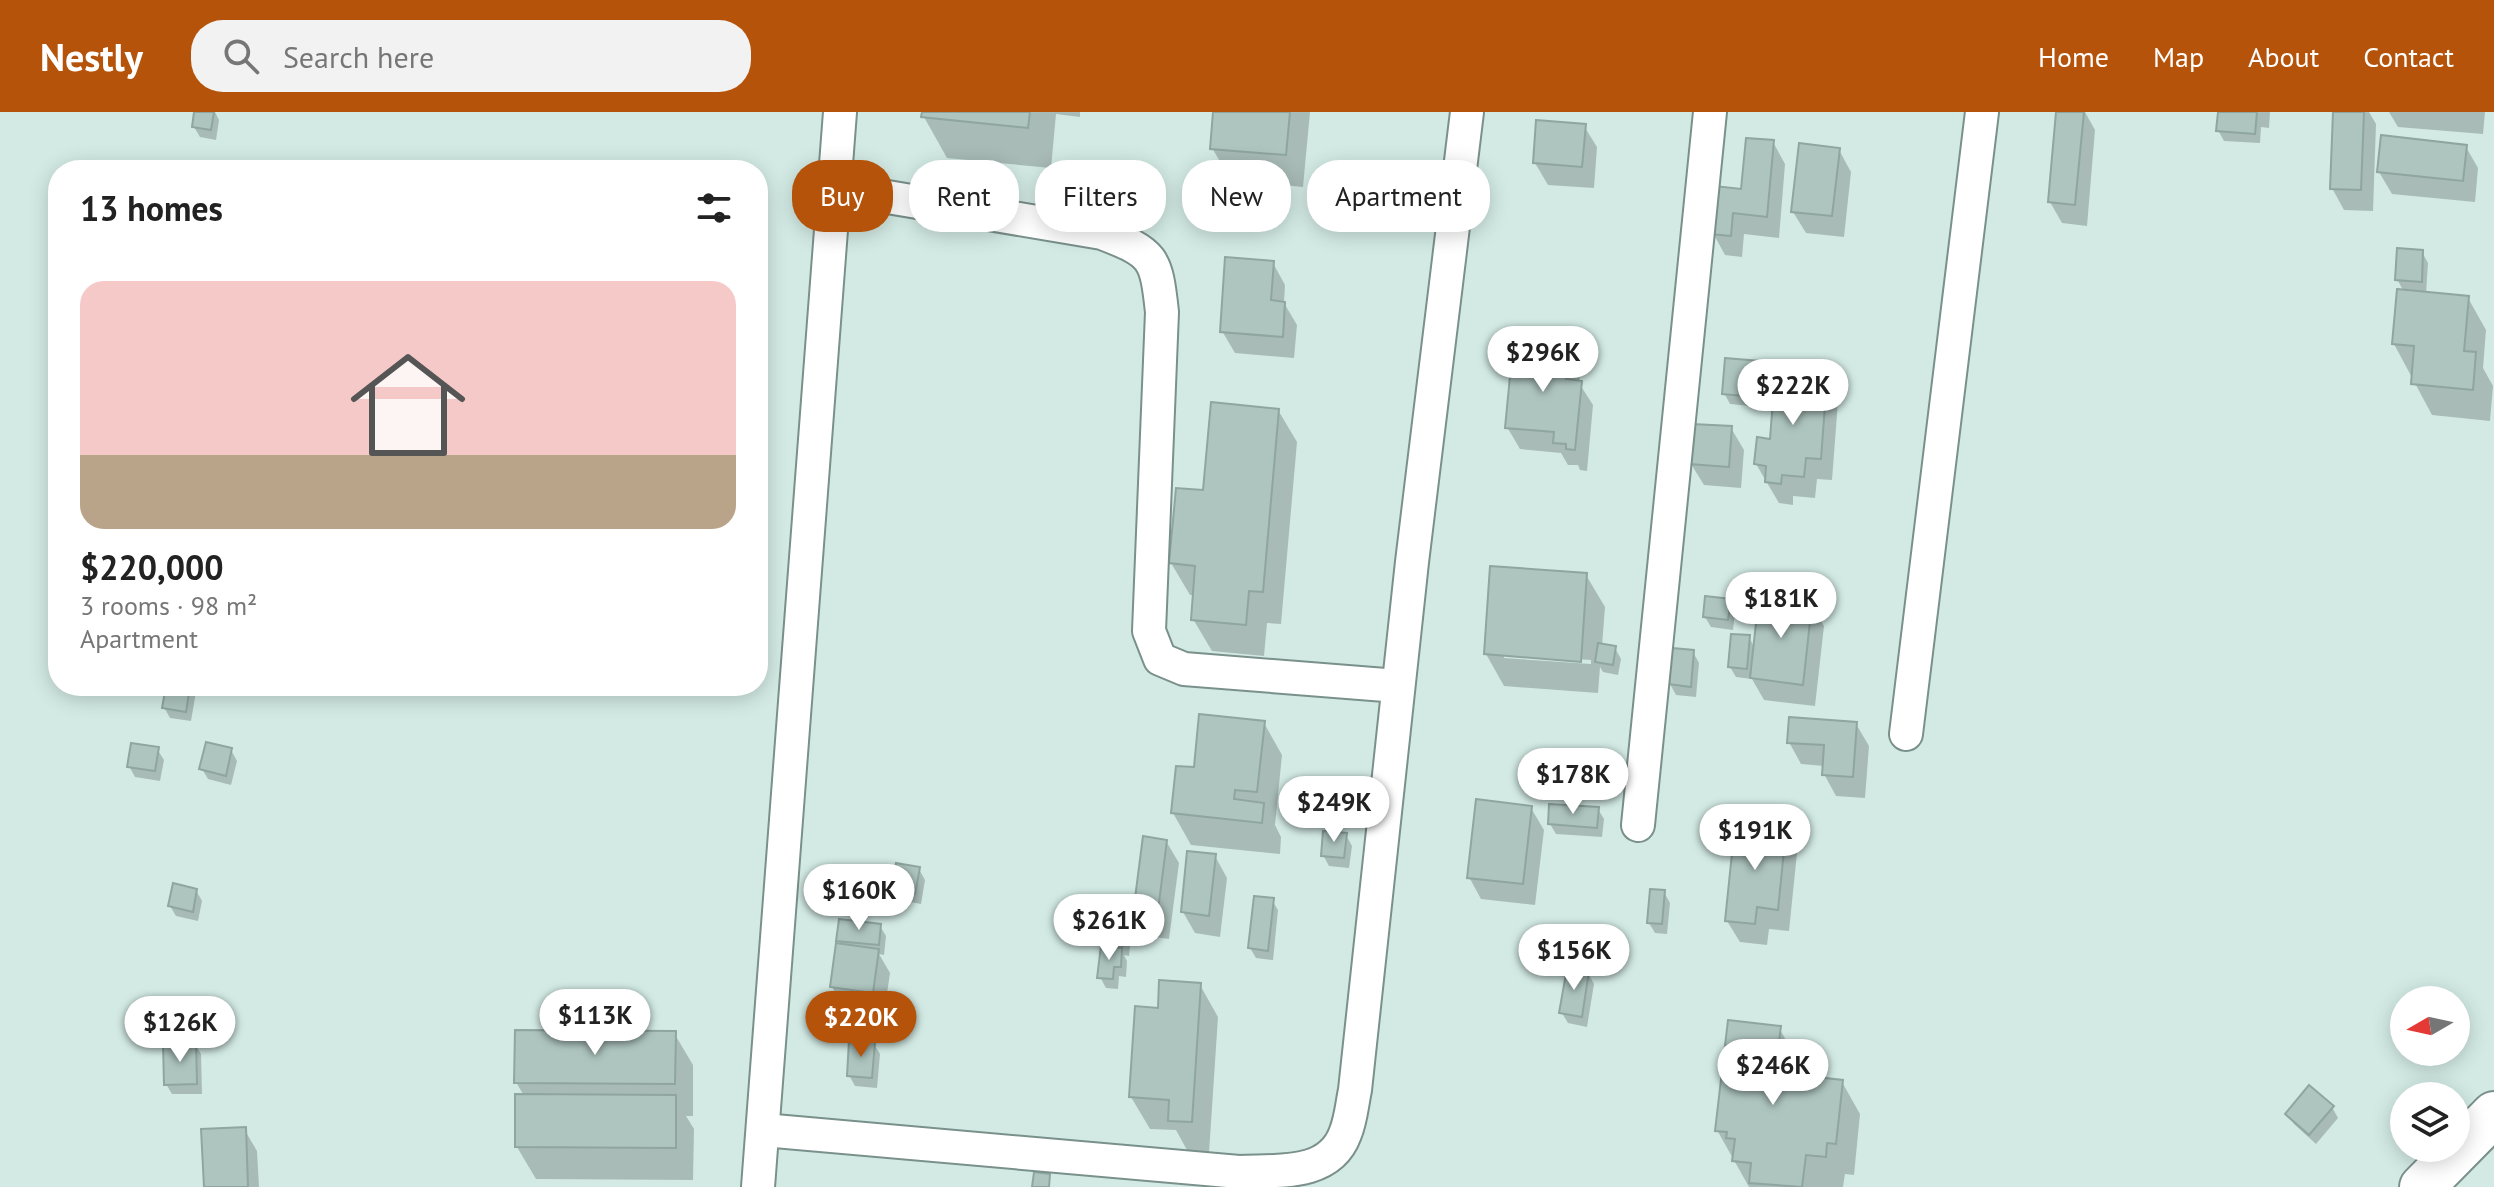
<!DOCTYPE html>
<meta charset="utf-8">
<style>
body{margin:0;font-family:"PT Sans",sans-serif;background:#f2f2f2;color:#222;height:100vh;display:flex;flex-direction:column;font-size:30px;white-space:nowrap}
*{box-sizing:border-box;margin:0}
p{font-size:26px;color:#767676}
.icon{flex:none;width:44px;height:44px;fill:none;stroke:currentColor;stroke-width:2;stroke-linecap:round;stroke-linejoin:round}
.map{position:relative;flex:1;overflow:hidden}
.details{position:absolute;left:48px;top:48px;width:720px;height:536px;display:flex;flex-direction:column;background:#fff;border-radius:32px;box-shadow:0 4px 20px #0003}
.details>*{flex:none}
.hud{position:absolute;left:792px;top:48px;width:760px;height:72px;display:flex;gap:16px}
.needle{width:52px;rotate:261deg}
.tools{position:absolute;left:2390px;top:874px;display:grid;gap:16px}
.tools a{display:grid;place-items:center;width:80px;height:80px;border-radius:50%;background:#fff;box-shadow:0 4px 20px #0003;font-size:40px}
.price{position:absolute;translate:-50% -68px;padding:0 18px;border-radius:28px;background:#fff;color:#222;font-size:26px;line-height:52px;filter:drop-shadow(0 2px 4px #0008)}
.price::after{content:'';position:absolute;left:50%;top:48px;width:24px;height:18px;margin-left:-12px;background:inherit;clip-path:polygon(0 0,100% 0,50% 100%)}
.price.active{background:#b45309;color:#fff}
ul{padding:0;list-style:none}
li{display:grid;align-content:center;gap:16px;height:424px;padding:0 32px}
li span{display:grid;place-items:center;height:248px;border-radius:24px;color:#555}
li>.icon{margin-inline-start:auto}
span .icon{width:144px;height:144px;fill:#fffc;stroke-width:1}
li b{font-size:34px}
h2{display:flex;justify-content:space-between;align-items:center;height:96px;padding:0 32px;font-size:34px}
.pill{padding:0 28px;border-radius:32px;background:#fff;box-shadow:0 4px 20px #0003;font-size:28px;line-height:72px}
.pill.active{background:#b45309;color:#fff}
header{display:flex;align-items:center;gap:48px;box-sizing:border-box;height:112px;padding:0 40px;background:#b45309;color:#fff}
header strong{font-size:38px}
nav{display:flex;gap:44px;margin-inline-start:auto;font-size:28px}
.search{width:560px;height:72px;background:#f2f2f2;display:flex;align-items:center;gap:20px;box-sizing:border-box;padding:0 28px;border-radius:32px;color:#767676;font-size:30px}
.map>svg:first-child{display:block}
.shadow{fill:#0003;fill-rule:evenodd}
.building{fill:#aec5bf;stroke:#8fa5a0;stroke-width:2}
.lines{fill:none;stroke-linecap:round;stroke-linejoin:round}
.street-casing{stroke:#7a908b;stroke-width:36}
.secondary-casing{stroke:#7a908b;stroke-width:48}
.street{stroke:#fff;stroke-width:32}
.secondary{stroke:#fff;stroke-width:44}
</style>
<header>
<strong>Nestly</strong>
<div class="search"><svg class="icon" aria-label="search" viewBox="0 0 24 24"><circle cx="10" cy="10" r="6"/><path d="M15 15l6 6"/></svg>Search here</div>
<nav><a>Home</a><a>Map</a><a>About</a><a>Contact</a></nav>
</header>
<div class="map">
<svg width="2494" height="1075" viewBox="0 0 2494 1075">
<rect width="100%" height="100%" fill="#d3eae4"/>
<g class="shadow">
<path d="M 196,0 L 215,0 L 219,8 L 216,28 L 200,25 L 194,15 Z"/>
<path d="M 924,0 L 1080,0 L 1080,5 L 1056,2 L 1051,56 L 947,46 L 924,5 Z"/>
<path d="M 1215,0 L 1310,0 L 1303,75 L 1231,68 L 1212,36 Z"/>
<path d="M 2058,0 L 2085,0 L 2095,18 L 2087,114 L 2062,111 L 2050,90 Z"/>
<path d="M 2218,0 L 2270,0 L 2269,16 L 2261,15 L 2260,31 L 2224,29 L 2218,18 Z"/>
<path d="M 2335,0 L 2369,0 L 2376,12 L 2373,99 L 2344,98 L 2332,76 Z"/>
<path d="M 2389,0 L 2485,0 L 2483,22 L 2398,15 Z"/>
<path d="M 1584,14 L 1597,35 L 1594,76 L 1548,73 L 1535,51 Z"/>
<path d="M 1773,30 L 1785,52 L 1779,126 L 1744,122 L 1742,145 L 1725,143 L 1713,121 L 1743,79 Z"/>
<path d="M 2466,35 L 2478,56 L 2475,90 L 2392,82 L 2379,60 Z"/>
<path d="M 1839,38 L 1851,60 L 1844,125 L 1806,121 L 1793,100 Z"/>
<path d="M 2422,140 L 2428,151 L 2426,182 L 2468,186 L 2486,218 L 2483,256 L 2493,274 L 2490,309 L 2432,303 L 2394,232 L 2404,180 L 2397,167 Z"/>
<path d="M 1273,151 L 1285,173 L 1284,191 L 1297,213 L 1294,246 L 1235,241 L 1222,219 Z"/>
<path d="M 1567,241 L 1580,262 L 1579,271 L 1593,293 L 1587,359 L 1580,358 L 1578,353 L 1568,353 L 1561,341 L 1520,337 L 1507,315 Z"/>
<path d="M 1759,251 L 1765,262 L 1762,295 L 1730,292 L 1724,281 Z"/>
<path d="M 1826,268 L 1838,289 L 1832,368 L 1817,367 L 1815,386 L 1793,384 L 1793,393 L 1779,391 L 1756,352 L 1772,329 Z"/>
<path d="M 1278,298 L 1297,330 L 1281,512 L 1267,511 L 1264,544 L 1212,539 L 1193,507 L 1195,483 L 1190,483 L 1171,451 Z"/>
<path d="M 1731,316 L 1744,338 L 1741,376 L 1704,373 L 1691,352 Z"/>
<path d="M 1586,463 L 1605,495 L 1602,534 L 1615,536 L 1621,547 L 1618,563 L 1603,560 L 1600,555 L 1598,581 L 1504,574 L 1486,542 ZM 1504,542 L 1591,548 L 1591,552 L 1504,546 Z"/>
<path d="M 1729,489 L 1735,500 L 1733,518 L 1711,515 L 1705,505 Z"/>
<path d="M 1811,493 L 1824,514 L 1815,594 L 1764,588 L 1752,567 L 1736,565 L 1730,555 L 1749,525 L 1755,537 Z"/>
<path d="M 1693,540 L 1699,551 L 1696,585 L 1676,583 L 1670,572 Z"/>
<path d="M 168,574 L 197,574 L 191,609 L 170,606 L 164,595 Z"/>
<path d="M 1264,611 L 1282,643 L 1275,713 L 1281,725 L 1280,742 L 1191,733 L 1173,701 L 1196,658 Z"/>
<path d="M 1856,612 L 1869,634 L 1865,686 L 1836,684 L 1824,662 L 1824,654 L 1801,652 L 1789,630 Z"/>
<path d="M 157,637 L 164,648 L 160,669 L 135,665 L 129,654 Z"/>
<path d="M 231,638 L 237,649 L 231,673 L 208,667 L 202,657 Z"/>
<path d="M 1531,696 L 1544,718 L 1535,793 L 1481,787 L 1469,765 Z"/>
<path d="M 1598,697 L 1604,707 L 1602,725 L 1556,722 L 1550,712 Z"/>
<path d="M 1784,719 L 1797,741 L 1789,819 L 1769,817 L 1767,833 L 1740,830 L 1727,809 Z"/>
<path d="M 1346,723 L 1352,734 L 1349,756 L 1329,754 L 1323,743 Z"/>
<path d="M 1166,729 L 1179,751 L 1169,827 L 1147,824 L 1135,802 Z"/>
<path d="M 1215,744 L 1227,766 L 1220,825 L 1195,821 L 1183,800 Z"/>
<path d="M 919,757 L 925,768 L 921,792 L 900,788 L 894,778 Z"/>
<path d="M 196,778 L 202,789 L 198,809 L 176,804 L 170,794 Z"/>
<path d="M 1664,780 L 1670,791 L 1667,822 L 1655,821 L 1649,811 Z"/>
<path d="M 1272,788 L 1278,798 L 1273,848 L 1256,846 L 1250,836 Z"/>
<path d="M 1125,805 L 1132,816 L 1129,844 L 1124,843 L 1127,849 L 1126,865 L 1119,864 L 1118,877 L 1106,876 L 1100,865 L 1102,836 L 1100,831 Z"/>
<path d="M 880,814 L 886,824 L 884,843 L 879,842 L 890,861 L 884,902 L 845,896 L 832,875 L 842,834 L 838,828 Z"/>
<path d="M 1588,861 L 1594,872 L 1587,915 L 1568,911 L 1562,901 Z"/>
<path d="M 1200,873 L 1218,905 L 1209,1041 L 1188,1040 L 1176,1018 L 1150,1017 L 1131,985 L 1160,898 Z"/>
<path d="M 1779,916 L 1808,966 L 1842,970 L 1860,1002 L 1854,1063 L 1845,1062 L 1843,1075 L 1749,1075 L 1717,1018 Z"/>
<path d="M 674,921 L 693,953 L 693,1004 L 686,1004 L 694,1017 L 693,1068 L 536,1067 L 517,1035 L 524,984 L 516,970 Z"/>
<path d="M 195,932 L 201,942 L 202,982 L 172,982 L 166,972 Z"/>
<path d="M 874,932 L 880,942 L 877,976 L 855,974 L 849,963 Z"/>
<path d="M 2332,995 L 2338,1006 L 2316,1032 L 2294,1012 L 2288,1002 Z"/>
<path d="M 244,1017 L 257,1039 L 259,1075 L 206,1075 Z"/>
</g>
<g class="building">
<path d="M 194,0 L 214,0 L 211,18 L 192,15 Z"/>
<path d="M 922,0 L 1030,0 L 1028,16 L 921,5 Z"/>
<path d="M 1213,0 L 1290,0 L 1286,43 L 1210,37 Z"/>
<path d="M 2056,0 L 2084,0 L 2075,93 L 2048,90 Z"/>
<path d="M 2218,0 L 2257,0 L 2255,22 L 2216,19 Z"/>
<path d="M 2333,0 L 2364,0 L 2361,78 L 2330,77 Z"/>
<path d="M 1536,8 L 1586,12 L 1582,55 L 1533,51 Z"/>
<path d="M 2381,23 L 2467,33 L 2463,69 L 2377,60 Z"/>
<path d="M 1746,26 L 1774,28 L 1767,105 L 1733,101 L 1731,124 L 1710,122 L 1715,74 L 1741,77 Z"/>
<path d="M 1799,31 L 1840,36 L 1832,104 L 1791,100 Z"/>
<path d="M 2397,136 L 2423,138 L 2422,170 L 2395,168 Z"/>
<path d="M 1225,145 L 1274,149 L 1271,188 L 1285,190 L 1283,225 L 1220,220 Z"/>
<path d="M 2397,177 L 2469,184 L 2464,239 L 2476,240 L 2473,278 L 2411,272 L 2414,234 L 2392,232 Z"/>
<path d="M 1513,233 L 1568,239 L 1566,267 L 1582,269 L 1575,338 L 1566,337 L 1566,332 L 1553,331 L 1554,320 L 1505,316 Z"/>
<path d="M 1725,246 L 1760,249 L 1757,285 L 1722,282 Z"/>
<path d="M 1775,261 L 1827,266 L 1821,347 L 1806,346 L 1804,365 L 1782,363 L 1781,372 L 1765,370 L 1766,354 L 1754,352 L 1757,325 L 1770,327 Z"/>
<path d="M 1211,290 L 1279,297 L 1263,480 L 1249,479 L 1246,513 L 1191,508 L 1195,454 L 1169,451 L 1176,376 L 1203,378 Z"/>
<path d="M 1692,312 L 1732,314 L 1729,355 L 1689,352 Z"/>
<path d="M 1490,454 L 1587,461 L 1581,550 L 1484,542 Z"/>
<path d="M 1705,484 L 1731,487 L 1728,508 L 1703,505 Z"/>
<path d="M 1759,484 L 1812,491 L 1803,573 L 1750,566 Z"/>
<path d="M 1731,522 L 1750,523 L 1747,557 L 1728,555 Z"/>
<path d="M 1598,531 L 1616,534 L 1613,553 L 1595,550 Z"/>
<path d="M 1672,536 L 1694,538 L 1691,575 L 1668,572 Z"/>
<path d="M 166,574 L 190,574 L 186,600 L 162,596 Z"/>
<path d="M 1199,602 L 1265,609 L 1257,680 L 1235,678 L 1234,687 L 1264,691 L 1262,711 L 1171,701 L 1176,654 L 1194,655 Z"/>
<path d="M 1789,605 L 1857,610 L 1853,665 L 1822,663 L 1824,633 L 1787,631 Z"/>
<path d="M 206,630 L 232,636 L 226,664 L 199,657 Z"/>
<path d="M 131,631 L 159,635 L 155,659 L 127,655 Z"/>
<path d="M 1476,687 L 1532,694 L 1523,772 L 1467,766 Z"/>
<path d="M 1549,692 L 1599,695 L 1597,716 L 1548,712 Z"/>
<path d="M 1735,712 L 1786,718 L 1778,798 L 1757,795 L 1755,812 L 1725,809 Z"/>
<path d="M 1323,719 L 1347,721 L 1344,746 L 1321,744 Z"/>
<path d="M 1143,724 L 1167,728 L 1157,806 L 1133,802 Z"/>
<path d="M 1187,739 L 1216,742 L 1209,804 L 1181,800 Z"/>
<path d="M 896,751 L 920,755 L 915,782 L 892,778 Z"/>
<path d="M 173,771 L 197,777 L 193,800 L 168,794 Z"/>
<path d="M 1650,777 L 1665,778 L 1662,812 L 1647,811 Z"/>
<path d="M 1254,784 L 1274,786 L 1268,839 L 1248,836 Z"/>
<path d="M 1100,801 L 1127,803 L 1123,834 L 1098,831 Z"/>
<path d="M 839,807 L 881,812 L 879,833 L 836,829 Z"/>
<path d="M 836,831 L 879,837 L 873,881 L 830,875 Z"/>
<path d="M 1101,834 L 1122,836 L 1121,855 L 1114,855 L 1113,867 L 1097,866 Z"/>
<path d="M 1567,856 L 1589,859 L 1582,905 L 1559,901 Z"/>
<path d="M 1159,868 L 1201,871 L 1192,1010 L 1168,1009 L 1169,988 L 1129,985 L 1135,894 L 1158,896 Z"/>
<path d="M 1728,908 L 1781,914 L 1777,945 L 1800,947 L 1798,963 L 1843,968 L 1836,1032 L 1827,1031 L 1826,1045 L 1806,1043 L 1802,1075 L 1749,1071 L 1751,1051 L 1732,1049 L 1735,1027 L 1726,1026 L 1727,1020 L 1715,1019 Z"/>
<path d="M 515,918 L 676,919 L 675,972 L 514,971 Z"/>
<path d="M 849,928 L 875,930 L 872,966 L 847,964 Z"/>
<path d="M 196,930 L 197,972 L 164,973 L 163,931 Z"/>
<path d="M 2309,973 L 2334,994 L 2309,1023 L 2285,1002 Z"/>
<path d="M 515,982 L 676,983 L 676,1036 L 515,1035 Z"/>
<path d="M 246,1015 L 248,1075 L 204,1075 L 201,1017 Z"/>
<path d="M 1034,1060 L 1050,1062 L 1049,1075 L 1032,1075 Z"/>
</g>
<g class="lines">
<g class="street-casing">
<g id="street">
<path d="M 834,76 L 1102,121 C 1154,141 1156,145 1162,200 L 1149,519 L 1160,547 L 1184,557 L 1398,574"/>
<path d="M 1906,622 L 1982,0"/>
<path d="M 1638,713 L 1710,0"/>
<path d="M 763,1018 L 1239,1060 C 1277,1058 1329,1065 1345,1022 C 1351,1008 1352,992 1355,978 L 1412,450 L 1467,0"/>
<path d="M 758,1075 L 840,0"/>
</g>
</g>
<g class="secondary-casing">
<path id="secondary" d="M 2422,1075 L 2494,1002"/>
</g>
<use href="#street" class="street"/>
<use href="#secondary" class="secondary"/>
</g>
</svg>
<div class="tools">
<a><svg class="needle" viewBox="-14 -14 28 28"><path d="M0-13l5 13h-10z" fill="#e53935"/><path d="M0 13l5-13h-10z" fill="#767676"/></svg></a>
<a><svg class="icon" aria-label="layers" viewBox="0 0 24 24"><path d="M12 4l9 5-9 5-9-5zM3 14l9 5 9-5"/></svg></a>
</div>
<b class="price" style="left:1543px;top:282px">$296K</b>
<b class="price" style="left:1793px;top:315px">$222K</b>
<b class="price" style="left:1781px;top:528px">$181K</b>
<b class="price" style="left:1573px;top:704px">$178K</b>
<b class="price" style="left:1334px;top:732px">$249K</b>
<b class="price" style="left:1755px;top:760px">$191K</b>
<b class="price" style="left:859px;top:820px">$160K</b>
<b class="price" style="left:1109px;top:850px">$261K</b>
<b class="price" style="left:1574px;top:880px">$156K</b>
<b class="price" style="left:595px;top:945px">$113K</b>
<b class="price active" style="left:861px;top:947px">$220K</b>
<b class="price" style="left:180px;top:952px">$126K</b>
<b class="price" style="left:1773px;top:995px">$246K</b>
<div class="hud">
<a class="pill active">Buy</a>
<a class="pill">Rent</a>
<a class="pill">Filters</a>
<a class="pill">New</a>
<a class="pill">Apartment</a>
</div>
<section class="details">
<h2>13 homes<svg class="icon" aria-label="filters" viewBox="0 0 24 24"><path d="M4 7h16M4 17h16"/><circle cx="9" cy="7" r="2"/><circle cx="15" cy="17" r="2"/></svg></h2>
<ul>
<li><span style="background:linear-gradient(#f6c9c9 70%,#b9a48a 0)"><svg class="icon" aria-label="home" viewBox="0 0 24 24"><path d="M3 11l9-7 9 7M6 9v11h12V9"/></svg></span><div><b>$220,000</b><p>3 rooms · 98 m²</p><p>Apartment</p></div></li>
</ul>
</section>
</div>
